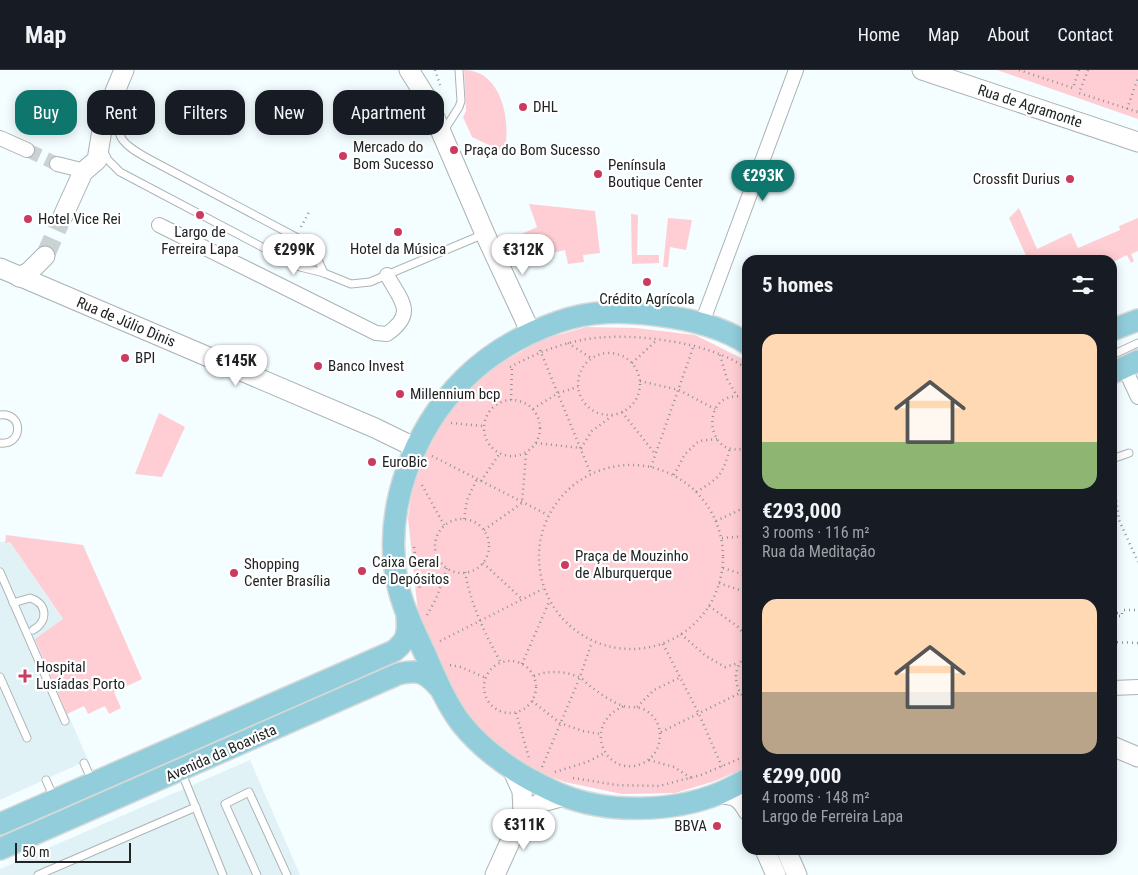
<!DOCTYPE html>
<meta charset="utf-8">
<style>
body{margin:0;font-family:"Roboto Condensed",sans-serif;background:#20242c;color:#f1f3f6;height:100vh;display:flex;flex-direction:column;font-size:19px;white-space:nowrap}
*{box-sizing:border-box;margin:0}
p{font-size:16px;color:#9ea1a6}
.icon{flex:none;width:28px;height:28px;fill:none;stroke:currentColor;stroke-width:2;stroke-linecap:round;stroke-linejoin:round}
.map{position:relative;flex:1;overflow:hidden}
.side{position:absolute;left:742px;top:185px;width:375px;height:600px;display:flex;flex-direction:column;background:#171b24;border-radius:15px;box-shadow:0 2px 12px #0003}
.side>*{flex:none}
.top-card{position:absolute;left:15px;top:20px;width:475px;height:45px;display:flex;gap:10px}
.scale{position:absolute;left:15px;bottom:12px;width:116px;box-sizing:border-box;padding-left:5px;border:2px solid #212425;border-top:0;font-size:14px;line-height:18px;white-space:nowrap;color:#212425;-webkit-text-stroke:4px #fff;paint-order:stroke}
.price{position:absolute;translate:-50% -42px;padding:0 11px;border-radius:18px;background:#fff;color:#222;font-size:16px;line-height:32px;filter:drop-shadow(0 1px 2px #0008)}
.price::after{content:'';position:absolute;left:50%;top:30px;width:15px;height:11px;margin-left:-8px;background:inherit;clip-path:polygon(0 0,100% 0,50% 100%)}
.price.current{background:#0f766e;color:#fff}
ul{padding:0;list-style:none}
li{display:grid;align-content:center;gap:10px;height:265px;padding:0 20px}
li span{display:grid;place-items:center;height:155px;border-radius:15px;color:#555}
li>.icon{margin-inline-start:auto}
span .icon{width:90px;height:90px;fill:#fffc;stroke-width:1}
li b{font-size:21px}
h2{display:flex;justify-content:space-between;align-items:center;height:60px;padding:0 20px;font-size:21px}
.chip{padding:0 18px;border-radius:15px;background:#171b24;box-shadow:0 2px 12px #0003;font-size:18px;line-height:45px}
.chip.current{background:#0f766e;color:#fff}
header{display:flex;align-items:center;gap:30px;box-sizing:border-box;height:70px;padding:0 25px;background:#171b24;border-bottom:1px solid #363941}
header strong{font-size:24px}
nav{display:flex;gap:28px;margin-inline-start:auto;font-size:18px}
.map>svg:first-child{display:block}
.built{fill:#e0f2f6}
.green{fill:#ffced4}
.lines{fill:none;stroke-linecap:round;stroke-linejoin:round}
.street-tunnel{stroke:#cad2d3;stroke-width:14;stroke-dasharray:14 7;stroke-linecap:butt}
.secondary-tunnel{stroke:#cad2d3;stroke-width:19;stroke-dasharray:19 9;stroke-linecap:butt}
.lane-casing{stroke:#abb3b5;stroke-width:9}
.street-casing{stroke:#abb3b5;stroke-width:16}
.secondary-casing{stroke:#abb3b5;stroke-width:21}
.primary-casing{stroke:#d7d8d8;stroke-width:24}
.path{stroke:#8d9395;stroke-width:2.5;stroke-dasharray:1 4;stroke-linecap:butt}
.lane{stroke:#fff;stroke-width:7}
.street{stroke:#fff;stroke-width:14}
.secondary{stroke:#fff;stroke-width:19}
.primary{stroke:#91cdda;stroke-width:21}
.poi-dot{fill:#cb3b5e;stroke:#fff;stroke-width:2}
.labels{text-anchor:middle;dominant-baseline:central;stroke-width:4.5;stroke-linejoin:round;paint-order:stroke}
.street-label{font-size:15px;fill:#212425;stroke:#fff}
.poi-label{font-size:15px;fill:#212425;stroke:#fff;text-anchor:start}
</style>
<header>
<strong>Map</strong>
<nav><a>Home</a><a>Map</a><a>About</a><a>Contact</a></nav>
</header>
<div class="map">
<svg width="1138" height="805" viewBox="0 0 1138 805">
<rect width="100%" height="100%" fill="#f4fdff"/>
<g class="built">
<path d="M 0,472 L 10,472 L 63,550 L 35,569 L 88,690 L 0,730 Z"/>
<path d="M 250,690 L 300,805 L 0,805 L 0,799 Z"/>
</g>
<g class="green">
<path d="M 464,0 C 502,0 512,53 504,82 L 472,67 L 463,47 L 466,41 Z"/>
<path d="M 997,0 L 1138,0 L 1138,49 Z"/>
<path d="M 529,134 L 595,141 L 600,183 L 583,185 L 584,192 L 568,194 L 565,180 L 548,184 L 545,173 L 535,177 L 530,166 L 518,172 L 515,167 L 537,157 Z"/>
<path d="M 1019,138 L 1037,179 L 1071,163 L 1078,178 L 1120,160 L 1119,156 L 1138,148 L 1138,181 L 1131,184 L 1134,191 L 1131,193 L 1127,185 L 1113,192 L 1112,190 L 1028,190 L 1009,148 Z"/>
<path d="M 631,144 L 638,145 L 637,185 L 659,185 L 659,193 L 632,194 Z"/>
<path d="M 668,148 L 692,150 L 686,180 L 670,177 L 668,197 L 663,197 Z"/>
<path d="M 586,257 L 636,258 L 695,265 L 747,291 L 747,697 L 715,711 L 675,723 L 622,724 L 565,712 L 539,703 L 495,684 L 471,659 L 443,608 L 418,543 L 408,448 L 412,421 L 420,395 L 433,368 L 453,336 L 477,311 L 495,296 L 544,269 Z"/>
<path d="M 159,343 L 185,357 L 162,407 L 135,404 Z"/>
<path d="M 6,465 L 83,475 L 142,609 L 114,622 L 121,638 L 109,644 L 105,636 L 88,644 L 84,636 L 67,644 L 35,569 L 63,549 L 10,472 L 5,473 Z"/>
</g>
<g class="lines">
<path class="street-tunnel" d="M 27,80 L 57,94"/>
<path class="secondary-tunnel" d="M 45,186 L 63,146"/>
<g class="lane-casing">
<g id="lane">
<path d="M 113,39 C 118,70 122,74 149,89 L 311,175 L 324,203"/>
<path d="M 443,62 L 459,37 L 461,31 L 459,0"/>
<path d="M 103,80 L 108,90 L 120,102 L 300,197 L 324,203 L 351,214 L 370,212 L 484,164"/>
<path d="M 1112,285 L 1138,273"/>
<path d="M 0,345 C 24,342 23,376 0,373"/>
<path d="M 1112,389 L 1129,383"/>
<path d="M 0,502 L 65,651"/>
<path d="M 13,533 L 30,528 C 47,533 49,551 33,560"/>
<path d="M 0,607 L 27,668"/>
<path d="M 84,693 L 92,711"/>
<path d="M 181,701 L 223,805"/>
<path d="M 46,710 L 54,728"/>
<path d="M 38,805 L 196,737"/>
<path d="M 257,805 L 225,734 L 249,722 L 287,805"/>
</g>
</g>
<g class="street-casing">
<g id="street">
<path d="M 0,68 L 27,80"/>
<path d="M 57,94 L 77,99"/>
<path d="M 159,155 L 376,263 L 387,264 C 417,243 401,231 387,205"/>
<path d="M 702,253 L 796,0"/>
<path d="M 1124,297 L 1138,327"/>
<path d="M 1112,618 L 1138,617"/>
</g>
</g>
<g class="secondary-casing">
<g id="secondary">
<path d="M 409,0 L 426,27 L 485,164 L 531,263"/>
<path d="M 922,0 L 1138,72"/>
<path d="M 63,146 L 83,102 L 97,90 L 104,48 L 124,0"/>
<path d="M 0,198 L 375,358 L 416,378"/>
<path d="M 19,207 L 29,202 L 45,186"/>
<path d="M 1112,676 L 1138,687"/>
<path d="M 719,724 C 736,725 739,726 748,741"/>
<path d="M 523,743 L 542,732 L 564,726"/>
<path d="M 765,780 L 776,805"/>
<path d="M 786,780 L 797,805"/>
<path d="M 495,805 L 523,743 L 522,721 L 512,699"/>
</g>
</g>
<g class="primary-casing">
<g id="primary">
<path d="M 1112,260 L 1138,250"/>
<path d="M 748,274 C 721,256 689,249 657,245 C 623,241 591,240 558,252 C 524,264 490,283 464,309 C 413,360 383,439 397,511 C 402,537 415,562 426,586 C 436,609 446,633 461,653 C 480,677 504,695 531,710 C 541,715 552,721 562,725 C 608,744 675,742 720,723 C 730,719 738,714 748,709"/>
<path d="M 1112,303 L 1138,291"/>
<path d="M 0,754 L 394,581 C 409,569 408,562 407,544"/>
<path d="M 0,779 L 398,604 C 419,599 425,602 439,617"/>
</g>
</g>
<g class="path">
<path d="M 435,0 L 440,15"/>
<path d="M 1019,0 L 1073,18 L 1079,0"/>
<path d="M 1088,0 L 1079,23 L 1138,42"/>
<path d="M 1127,39 L 1138,8"/>
<path d="M 301,157 L 309,142"/>
<path d="M 568,273 L 591,288"/>
<path d="M 540,280 L 591,404"/>
<circle cx="609" cy="314" r="31"/>
<path d="M 720,285 L 727,309 L 737,326"/>
<path d="M 632,293 L 657,270"/>
<path d="M 510,297 C 533,285 556,275 582,270 C 625,261 713,271 748,300"/>
<path d="M 640,311 L 679,320 L 715,339"/>
<path d="M 748,328 C 698,314 703,394 748,377"/>
<path d="M 511,330 L 512,296"/>
<circle cx="512" cy="358" r="28"/>
<path d="M 533,339 L 558,323 L 578,317"/>
<path d="M 622,342 L 656,385"/>
<path d="M 451,353 L 483,356"/>
<path d="M 536,373 L 581,378 L 592,361 L 612,346"/>
<path d="M 432,386 L 548,445"/>
<circle cx="631" cy="487" r="92"/>
<path d="M 651,397 L 694,275"/>
<path d="M 1112,401 L 1119,450 L 1138,492"/>
<path d="M 674,405 L 685,384 L 699,371 L 717,369"/>
<path d="M 481,411 L 500,383"/>
<path d="M 422,415 L 444,455"/>
<path d="M 696,422 C 720,408 723,404 730,378"/>
<path d="M 464,449 L 467,430 L 477,409"/>
<circle cx="462" cy="476" r="27"/>
<path d="M 716,451 L 748,436"/>
<path d="M 484,460 L 522,433 L 526,384"/>
<path d="M 722,468 L 748,466"/>
<path d="M 414,477 L 420,521"/>
<path d="M 483,493 L 523,530"/>
<path d="M 723,498 L 748,506"/>
<path d="M 465,502 C 471,535 485,564 501,593"/>
<path d="M 719,513 L 748,523"/>
<path d="M 709,536 L 737,556 L 748,568"/>
<path d="M 1124,540 L 1138,540"/>
<path d="M 1112,543 L 1122,543 L 1122,546 L 1112,546"/>
<path d="M 427,545 L 436,529 L 447,498"/>
<path d="M 681,564 L 706,586 L 725,597 L 739,593"/>
<path d="M 440,571 L 543,519"/>
<path d="M 1112,572 L 1138,573"/>
<path d="M 663,574 L 699,644 L 722,697"/>
<path d="M 748,584 C 732,596 732,619 748,631"/>
<circle cx="510" cy="617" r="26"/>
<path d="M 522,594 L 549,532"/>
<path d="M 450,595 L 461,597 L 486,608"/>
<path d="M 534,606 C 547,600 565,601 579,607 C 583,609 586,613 590,616 C 599,623 612,632 623,636 C 630,638 638,636 645,640 C 667,652 664,685 641,694 C 606,708 580,655 624,636"/>
<path d="M 532,631 L 560,653 L 583,661 L 600,664"/>
<path d="M 637,637 L 654,620 L 681,607"/>
<path d="M 516,643 L 529,688"/>
<path d="M 661,662 L 740,623"/>
<path d="M 649,690 L 674,697 L 691,708"/>
<path d="M 542,697 L 580,607 L 592,572"/>
<path d="M 555,702 L 587,692 L 605,683"/>
<path d="M 573,708 L 617,715 L 659,716 L 701,705 L 748,685"/>
</g>
<use href="#lane" class="lane"/>
<use href="#street" class="street"/>
<use href="#secondary" class="secondary"/>
<use href="#primary" class="primary"/>
</g>
<g class="poi-dot">
<circle cx="523" cy="37" r="5"/>
<circle cx="454" cy="80" r="5"/>
<circle cx="343" cy="86" r="5"/>
<circle cx="598" cy="104" r="5"/>
<circle cx="1070" cy="109" r="5"/>
<circle cx="200" cy="145" r="5"/>
<circle cx="28" cy="149" r="5"/>
<circle cx="398" cy="162" r="5"/>
<circle cx="647" cy="212" r="5"/>
<circle cx="125" cy="288" r="5"/>
<circle cx="318" cy="296" r="5"/>
<circle cx="400" cy="324" r="5"/>
<circle cx="372" cy="392" r="5"/>
<circle cx="565" cy="495" r="5"/>
<circle cx="362" cy="501" r="5"/>
<circle cx="234" cy="503" r="5"/>
<path d="M22.5 598.5h5v5h5v5h-5v5h-5v-5h-5v-5h5z"/>
<circle cx="717" cy="756" r="5"/>
</g>
<g class="labels">
<g class="street-label">
<text transform="translate(1030 36) rotate(18)">Rua de Agramonte</text>
<text transform="translate(126 252) rotate(23)">Rua de Júlio Dinis</text>
<text transform="translate(221 683) rotate(-24)">Avenida da Boavista</text>
</g>
<g class="poi-label">
<text x="533" y="37">DHL</text>
<text x="353" y="77">Mercado do<tspan x="353" dy="17">Bom Sucesso</tspan></text>
<text x="464" y="80">Praça do Bom Sucesso</text>
<text x="608" y="95">Península<tspan x="608" dy="17">Boutique Center</tspan></text>
<text x="1060" y="109" text-anchor="end">Crossfit Durius</text>
<text x="38" y="149">Hotel Vice Rei</text>
<text x="200" y="162" text-anchor="middle">Largo de<tspan x="200" dy="17">Ferreira Lapa</tspan></text>
<text x="398" y="179" text-anchor="middle">Hotel da Música</text>
<text x="647" y="229" text-anchor="middle">Crédito Agrícola</text>
<text x="135" y="288">BPI</text>
<text x="328" y="296">Banco Invest</text>
<text x="410" y="324">Millennium bcp</text>
<text x="382" y="392">EuroBic</text>
<text x="575" y="486">Praça de Mouzinho<tspan x="575" dy="17">de Alburquerque</tspan></text>
<text x="372" y="492">Caixa Geral<tspan x="372" dy="17">de Depósitos</tspan></text>
<text x="244" y="494">Shopping<tspan x="244" dy="17">Center Brasília</tspan></text>
<text x="36" y="597">Hospital<tspan x="36" dy="17">Lusíadas Porto</tspan></text>
<text x="707" y="756" text-anchor="end">BBVA</text>
</g>
</g>
</svg>
<div class="scale">50 m</div>
<b class="price current" style="left:763px;top:132px">€293K</b>
<b class="price" style="left:294px;top:206px">€299K</b>
<b class="price" style="left:523px;top:206px">€312K</b>
<b class="price" style="left:236px;top:317px">€145K</b>
<b class="price" style="left:524px;top:781px">€311K</b>
<div class="top-card">
<a class="chip current">Buy</a>
<a class="chip">Rent</a>
<a class="chip">Filters</a>
<a class="chip">New</a>
<a class="chip">Apartment</a>
</div>
<section class="side">
<h2>5 homes<svg class="icon" aria-label="filters" viewBox="0 0 24 24"><path d="M4 7h16M4 17h16"/><circle cx="9" cy="7" r="2"/><circle cx="15" cy="17" r="2"/></svg></h2>
<ul>
<li><span style="background:linear-gradient(#ffd9b3 70%,#8fb573 0)"><svg class="icon" aria-label="home" viewBox="0 0 24 24"><path d="M3 11l9-7 9 7M6 9v11h12V9"/></svg></span><div><b>€293,000</b><p>3 rooms · 116 m²</p><p>Rua da Meditação</p></div></li>
<li><span style="background:linear-gradient(#ffd9b3 60%,#b9a48a 0)"><svg class="icon" aria-label="home" viewBox="0 0 24 24"><path d="M3 11l9-7 9 7M6 9v11h12V9"/></svg></span><div><b>€299,000</b><p>4 rooms · 148 m²</p><p>Largo de Ferreira Lapa</p></div></li>
</ul>
</section>
</div>
